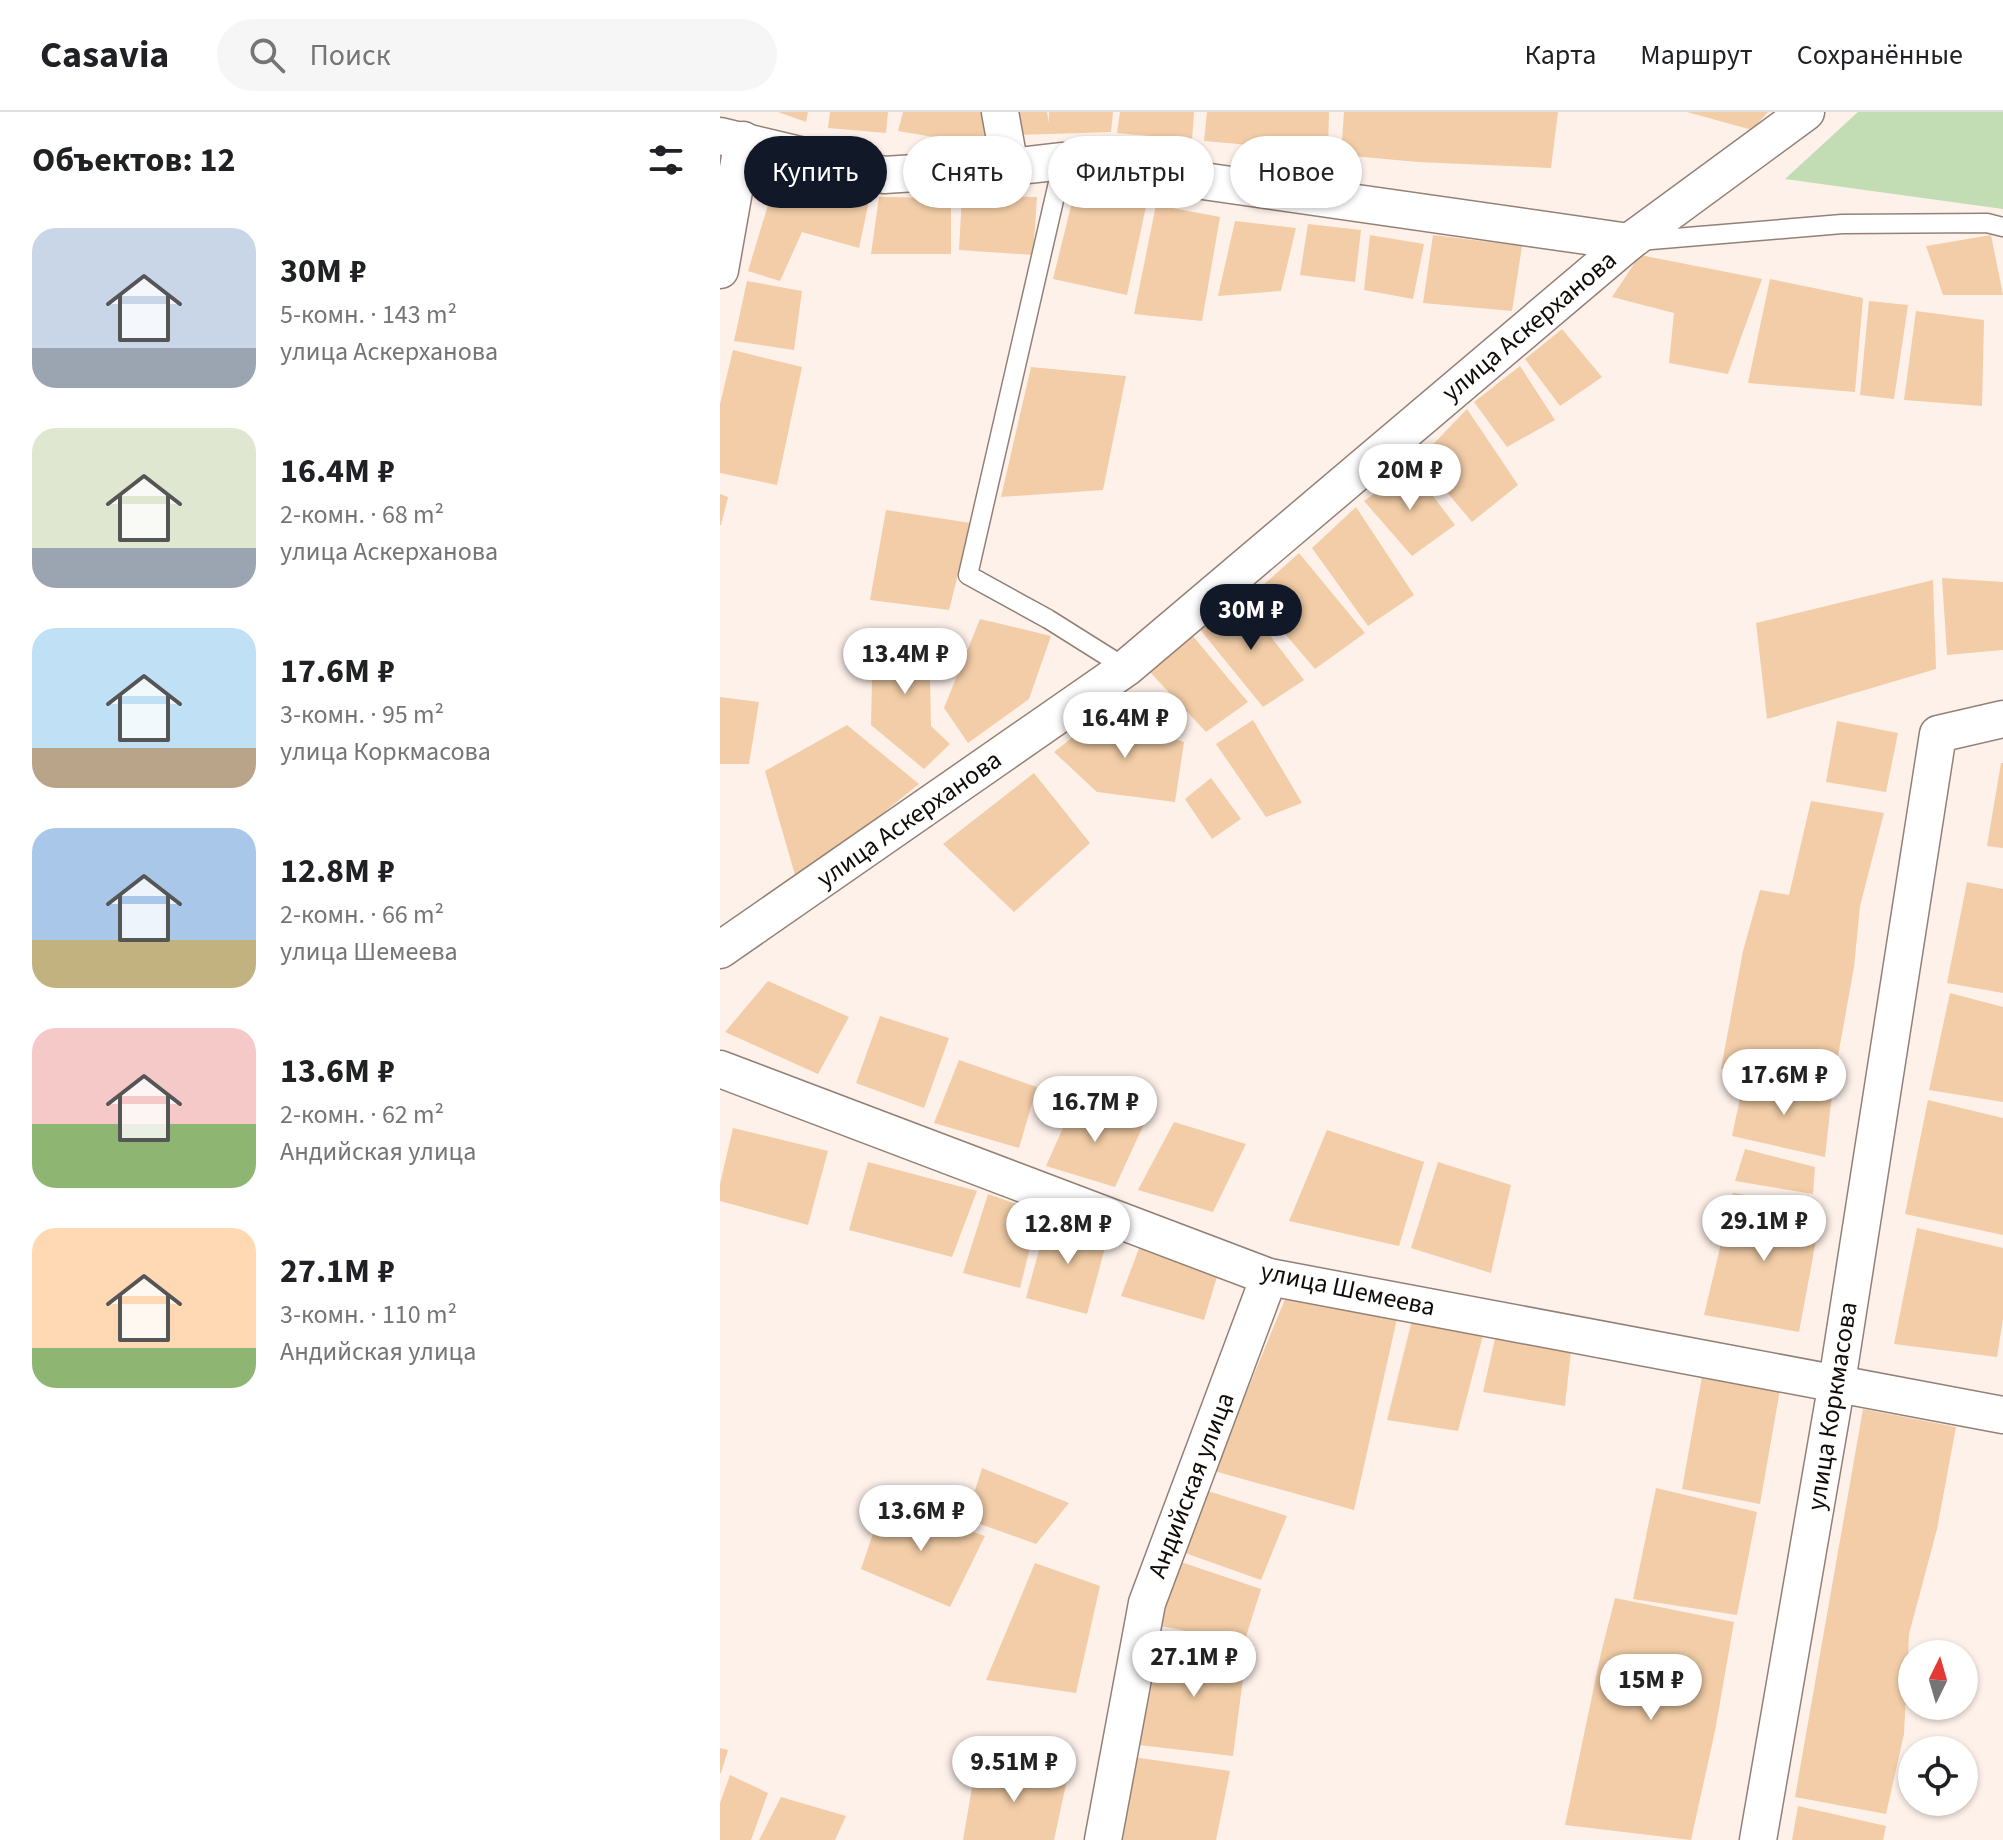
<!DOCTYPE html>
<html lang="ru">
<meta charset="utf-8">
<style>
body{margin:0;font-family:"Source Sans 3",sans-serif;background:#f6f6f6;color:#202124;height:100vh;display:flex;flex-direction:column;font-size:30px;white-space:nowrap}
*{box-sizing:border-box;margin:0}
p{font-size:26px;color:#757577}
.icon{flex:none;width:44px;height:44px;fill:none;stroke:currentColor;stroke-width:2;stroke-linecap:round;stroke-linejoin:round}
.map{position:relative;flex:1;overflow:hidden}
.details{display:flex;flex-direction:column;background:#fff;width:720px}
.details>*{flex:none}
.hud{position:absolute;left:24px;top:24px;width:760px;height:72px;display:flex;gap:16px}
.needle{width:52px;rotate:5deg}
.controls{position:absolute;left:1178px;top:1528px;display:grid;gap:16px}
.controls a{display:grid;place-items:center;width:80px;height:80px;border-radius:50%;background:#fff;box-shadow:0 2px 6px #0004;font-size:40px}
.price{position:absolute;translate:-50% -68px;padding:0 18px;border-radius:28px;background:#fff;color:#222;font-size:26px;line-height:52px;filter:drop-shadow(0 2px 4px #0008)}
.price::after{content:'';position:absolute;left:50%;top:48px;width:24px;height:18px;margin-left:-12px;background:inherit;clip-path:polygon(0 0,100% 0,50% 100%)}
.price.active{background:#111827;color:#fff}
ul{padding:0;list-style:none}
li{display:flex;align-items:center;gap:24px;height:200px;padding:0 32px}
li span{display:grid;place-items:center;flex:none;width:224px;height:160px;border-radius:24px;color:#555}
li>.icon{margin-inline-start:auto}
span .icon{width:96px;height:96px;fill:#fffc;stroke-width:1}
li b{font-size:34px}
h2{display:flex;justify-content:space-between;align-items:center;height:96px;padding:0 32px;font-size:34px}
.chip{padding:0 28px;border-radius:36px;background:#fff;box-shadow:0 2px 6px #0004;font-size:28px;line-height:72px}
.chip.active{background:#111827;color:#fff}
header{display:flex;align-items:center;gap:48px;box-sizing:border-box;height:112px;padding:0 40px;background:#fff;border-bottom:2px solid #e0e0e0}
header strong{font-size:38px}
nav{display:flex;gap:44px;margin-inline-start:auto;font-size:28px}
.search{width:560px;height:72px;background:#f6f6f6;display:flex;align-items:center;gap:20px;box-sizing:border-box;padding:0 28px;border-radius:44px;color:#757577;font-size:30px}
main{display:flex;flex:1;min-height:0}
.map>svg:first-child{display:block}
.green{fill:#c2dcb4}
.building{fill:#f2cda7}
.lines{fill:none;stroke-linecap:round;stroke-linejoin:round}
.service-casing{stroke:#938176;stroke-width:21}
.minor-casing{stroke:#938176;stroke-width:39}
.service{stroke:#fff;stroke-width:18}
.minor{stroke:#fff;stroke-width:36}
.labels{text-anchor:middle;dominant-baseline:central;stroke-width:6;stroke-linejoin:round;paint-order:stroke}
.street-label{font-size:26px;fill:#120c08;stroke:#fff}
</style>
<header>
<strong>Casavia</strong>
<div class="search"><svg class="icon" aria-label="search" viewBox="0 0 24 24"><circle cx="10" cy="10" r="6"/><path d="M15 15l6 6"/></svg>Поиск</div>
<nav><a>Карта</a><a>Маршрут</a><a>Сохранённые</a></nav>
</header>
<main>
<section class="details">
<h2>Объектов: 12<svg class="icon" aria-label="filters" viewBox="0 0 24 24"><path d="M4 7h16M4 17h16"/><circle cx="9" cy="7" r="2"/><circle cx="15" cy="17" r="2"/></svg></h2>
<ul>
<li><span style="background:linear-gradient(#c9d6e8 75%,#9aa5b1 0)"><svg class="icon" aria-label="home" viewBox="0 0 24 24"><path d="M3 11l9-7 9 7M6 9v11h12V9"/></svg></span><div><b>30M ₽</b><p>5-комн. · 143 m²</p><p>улица Аскерханова</p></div></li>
<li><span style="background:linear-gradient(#dfe7d0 75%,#9aa5b1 0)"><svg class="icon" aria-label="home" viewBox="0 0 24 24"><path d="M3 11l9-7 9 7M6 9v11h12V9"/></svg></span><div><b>16.4M ₽</b><p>2-комн. · 68 m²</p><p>улица Аскерханова</p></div></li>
<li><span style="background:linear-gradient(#bfe0f5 75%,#b9a48a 0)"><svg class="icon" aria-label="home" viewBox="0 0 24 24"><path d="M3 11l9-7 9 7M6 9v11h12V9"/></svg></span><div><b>17.6M ₽</b><p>3-комн. · 95 m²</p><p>улица Коркмасова</p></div></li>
<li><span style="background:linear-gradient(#a9c7e8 70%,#c2b280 0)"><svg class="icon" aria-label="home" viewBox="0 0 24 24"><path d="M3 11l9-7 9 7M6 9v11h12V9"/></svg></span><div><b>12.8M ₽</b><p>2-комн. · 66 m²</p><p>улица Шемеева</p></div></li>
<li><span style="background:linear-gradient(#f6c9c9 60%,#8fb573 0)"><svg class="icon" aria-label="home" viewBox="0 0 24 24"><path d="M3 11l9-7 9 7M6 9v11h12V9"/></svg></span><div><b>13.6M ₽</b><p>2-комн. · 62 m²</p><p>Андийская улица</p></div></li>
<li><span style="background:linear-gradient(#ffd9b3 75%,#8fb573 0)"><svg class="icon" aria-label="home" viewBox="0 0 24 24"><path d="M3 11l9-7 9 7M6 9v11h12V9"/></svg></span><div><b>27.1M ₽</b><p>3-комн. · 110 m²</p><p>Андийская улица</p></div></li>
</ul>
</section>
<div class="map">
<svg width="1283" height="1728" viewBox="0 0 1283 1728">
<rect width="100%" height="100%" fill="#fef1ea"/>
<path class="green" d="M 1138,0 L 1283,0 L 1283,97 L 1065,67 Z"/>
<g class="building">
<path d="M 58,0 L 88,0 L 86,10 Z"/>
<path d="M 110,0 L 168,0 L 166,21 L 108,16 Z"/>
<path d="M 183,0 L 266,0 L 278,36 L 178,19 Z"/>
<path d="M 293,0 L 327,0 L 329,11 L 329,0 L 393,0 L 391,20 L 297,23 Z"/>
<path d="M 400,0 L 474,0 L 472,28 L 397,21 Z"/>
<path d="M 487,0 L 609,0 L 608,40 L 484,29 Z"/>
<path d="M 624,0 L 838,0 L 831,56 L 698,50 L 621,43 Z"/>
<path d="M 967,0 L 1048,0 L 1032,18 Z"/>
<path d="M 54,73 L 150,84 L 139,136 L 82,120 L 60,169 L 28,159 Z"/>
<path d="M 354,82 L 427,90 L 407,183 L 333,167 Z"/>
<path d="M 242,83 L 317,85 L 313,143 L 239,138 Z"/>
<path d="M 159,85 L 231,86 L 231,142 L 151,142 Z"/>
<path d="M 436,93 L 500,105 L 482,209 L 414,202 Z"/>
<path d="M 515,109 L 576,116 L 561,179 L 498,184 Z"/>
<path d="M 588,112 L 641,118 L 635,170 L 580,163 Z"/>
<path d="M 650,123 L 704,132 L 693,187 L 644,178 Z"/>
<path d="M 713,123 L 802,134 L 792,199 L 703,191 Z"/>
<path d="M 1271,123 L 1283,183 L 1223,183 L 1206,134 Z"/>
<path d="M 920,143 L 1042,167 L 1008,262 L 949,251 L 954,201 L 892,185 Z"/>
<path d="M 1050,167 L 1143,186 L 1135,280 L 1028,271 Z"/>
<path d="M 27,169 L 82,179 L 74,238 L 14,229 Z"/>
<path d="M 1149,189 L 1188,193 L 1174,287 L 1140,283 Z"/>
<path d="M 1196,199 L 1264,208 L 1262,294 L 1184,288 Z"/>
<path d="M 842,217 L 882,265 L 840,294 L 805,247 Z"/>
<path d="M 13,238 L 82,255 L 57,373 L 0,361 L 0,292 Z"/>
<path d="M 800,254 L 835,308 L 787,335 L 754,290 Z"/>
<path d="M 311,255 L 406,264 L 383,378 L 281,385 Z"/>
<path d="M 747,297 L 798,373 L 752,410 L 699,347 Z"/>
<path d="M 691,355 L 735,413 L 692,444 L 644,389 Z"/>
<path d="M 0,382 L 8,385 L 1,413 L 0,413 Z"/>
<path d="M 636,395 L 694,483 L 648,514 L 592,436 Z"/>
<path d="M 166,398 L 251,411 L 229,498 L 150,488 Z"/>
<path d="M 579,441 L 645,521 L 595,557 L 532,483 Z"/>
<path d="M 1222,466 L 1283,470 L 1283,538 L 1227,543 Z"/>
<path d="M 1213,468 L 1216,557 L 1047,607 L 1036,511 Z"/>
<path d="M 520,484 L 584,568 L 543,595 L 478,515 Z"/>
<path d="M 260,507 L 331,524 L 309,587 L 248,631 L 224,596 Z"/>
<path d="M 209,521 L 211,614 L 230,632 L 204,657 L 151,613 L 153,524 Z"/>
<path d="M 472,523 L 528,590 L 486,620 L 429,559 Z"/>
<path d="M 0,585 L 39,590 L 29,652 L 0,652 Z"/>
<path d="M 378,605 L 464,630 L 455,690 L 377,680 L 334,640 Z"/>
<path d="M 533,608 L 582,691 L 546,705 L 496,632 Z"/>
<path d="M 1117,609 L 1178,621 L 1166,680 L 1106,670 Z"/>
<path d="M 127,613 L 199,672 L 77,770 L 45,659 Z"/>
<path d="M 1281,651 L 1283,651 L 1283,736 L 1267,734 Z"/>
<path d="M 314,661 L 370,731 L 294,800 L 223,732 Z"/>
<path d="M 491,666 L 521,707 L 492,727 L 465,687 Z"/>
<path d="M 1091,689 L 1164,701 L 1140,794 L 1134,855 L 1113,972 L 1001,957 L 1023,839 L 1040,778 L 1069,783 Z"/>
<path d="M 1247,770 L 1283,777 L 1283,881 L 1227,871 Z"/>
<path d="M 48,869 L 129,905 L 98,962 L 5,920 Z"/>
<path d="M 1230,881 L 1283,895 L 1283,990 L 1209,978 Z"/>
<path d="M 160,904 L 229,926 L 204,996 L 136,971 Z"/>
<path d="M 239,948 L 317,975 L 299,1036 L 214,1011 Z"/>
<path d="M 1024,967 L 1112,982 L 1105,1045 L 1012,1024 Z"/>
<path d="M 1208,988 L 1283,1006 L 1283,1123 L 1185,1102 Z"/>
<path d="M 355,989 L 424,1012 L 395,1075 L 326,1054 Z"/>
<path d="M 454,1010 L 526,1032 L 493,1100 L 418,1078 Z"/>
<path d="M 13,1016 L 108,1039 L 88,1113 L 0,1089 L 0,1072 Z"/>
<path d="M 607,1018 L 704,1050 L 679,1134 L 569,1109 Z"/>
<path d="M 1025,1037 L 1095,1055 L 1093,1082 L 1015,1069 Z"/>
<path d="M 148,1050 L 257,1079 L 232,1145 L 129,1118 Z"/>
<path d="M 718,1050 L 791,1073 L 771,1161 L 691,1136 Z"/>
<path d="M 1013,1081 L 1102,1096 L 1079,1220 L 984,1203 Z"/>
<path d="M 268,1082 L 319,1100 L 300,1176 L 243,1161 Z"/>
<path d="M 328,1105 L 389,1121 L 367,1202 L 306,1186 Z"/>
<path d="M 1197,1116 L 1283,1136 L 1283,1207 L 1277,1245 L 1174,1232 Z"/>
<path d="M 420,1134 L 499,1158 L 484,1208 L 401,1184 Z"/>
<path d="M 568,1180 L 679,1198 L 634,1398 L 494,1359 Z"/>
<path d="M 692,1208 L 763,1223 L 738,1319 L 667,1308 Z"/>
<path d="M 777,1218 L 851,1239 L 845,1294 L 763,1280 Z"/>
<path d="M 983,1259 L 1061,1272 L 1040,1392 L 962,1377 Z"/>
<path d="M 1143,1297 L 1236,1315 L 1217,1417 L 1189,1522 L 1184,1622 L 1166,1702 L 1075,1685 Z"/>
<path d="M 262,1356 L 349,1391 L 316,1432 L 246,1407 Z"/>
<path d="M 936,1376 L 1037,1400 L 1017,1503 L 913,1487 Z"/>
<path d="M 488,1379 L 567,1404 L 541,1468 L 465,1441 Z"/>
<path d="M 164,1389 L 265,1424 L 230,1495 L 141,1457 Z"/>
<path d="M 458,1449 L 541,1477 L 524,1531 L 441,1514 Z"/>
<path d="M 315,1451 L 380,1474 L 356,1581 L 266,1568 Z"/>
<path d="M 895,1486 L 1014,1510 L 995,1619 L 971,1728 L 845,1713 L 881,1541 Z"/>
<path d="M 442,1526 L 526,1543 L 513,1644 L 419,1633 Z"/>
<path d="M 0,1636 L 8,1638 L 1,1661 L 0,1661 Z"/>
<path d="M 413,1645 L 510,1659 L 496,1728 L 403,1728 Z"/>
<path d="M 256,1652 L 348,1663 L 334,1728 L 243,1728 Z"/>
<path d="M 10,1663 L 48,1681 L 31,1728 L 0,1728 L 0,1691 Z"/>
<path d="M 61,1685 L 126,1704 L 115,1728 L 39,1728 Z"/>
<path d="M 1078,1694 L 1166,1714 L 1163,1728 L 1072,1728 Z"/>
</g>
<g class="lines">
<g class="service-casing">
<g id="service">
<path d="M 343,49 L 248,463 L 328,507 L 406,556"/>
<path d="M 919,129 L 1122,112 L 1267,111 L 1283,115"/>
</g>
</g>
<g class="minor-casing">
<g id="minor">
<path d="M 280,0 L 290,55"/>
<path d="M 0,24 L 164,63 L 290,55 L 343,49 L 909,130"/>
<path d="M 0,158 L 23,28"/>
<path d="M 0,838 L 406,556 L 909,130 L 1086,0"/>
<path d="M 0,957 L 549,1165 L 1283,1303"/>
<path d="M 383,1728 L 427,1491 L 549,1165"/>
<path d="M 1038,1728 L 1117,1270 L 1218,622 L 1283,607"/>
</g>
</g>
<use href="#service" class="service"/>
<use href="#minor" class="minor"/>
</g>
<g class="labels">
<g class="street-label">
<text transform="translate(809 214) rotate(-40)">улица Аскерханова</text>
<text transform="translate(189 707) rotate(-35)">улица Аскерханова</text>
<text transform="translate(628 1177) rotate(12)">улица Шемеева</text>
<text transform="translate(1112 1294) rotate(-81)">улица Коркмасова</text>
<text transform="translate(471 1373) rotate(-69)">Андийская улица</text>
</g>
</g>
</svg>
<div class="controls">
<a><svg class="needle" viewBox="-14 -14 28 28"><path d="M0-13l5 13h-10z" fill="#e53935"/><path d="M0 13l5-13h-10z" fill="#757577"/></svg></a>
<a><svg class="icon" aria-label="locate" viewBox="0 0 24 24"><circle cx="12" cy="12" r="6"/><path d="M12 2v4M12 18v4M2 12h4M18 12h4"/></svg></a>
</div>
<b class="price" style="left:690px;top:400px">20M ₽</b>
<b class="price active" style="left:531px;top:540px">30M ₽</b>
<b class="price" style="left:185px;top:584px">13.4M ₽</b>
<b class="price" style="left:405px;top:648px">16.4M ₽</b>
<b class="price" style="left:1064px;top:1005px">17.6M ₽</b>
<b class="price" style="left:375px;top:1032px">16.7M ₽</b>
<b class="price" style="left:1044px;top:1151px">29.1M ₽</b>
<b class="price" style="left:348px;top:1154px">12.8M ₽</b>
<b class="price" style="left:201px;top:1441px">13.6M ₽</b>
<b class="price" style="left:474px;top:1587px">27.1M ₽</b>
<b class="price" style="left:931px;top:1610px">15M ₽</b>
<b class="price" style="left:294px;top:1692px">9.51M ₽</b>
<div class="hud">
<a class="chip active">Купить</a>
<a class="chip">Снять</a>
<a class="chip">Фильтры</a>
<a class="chip">Новое</a>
</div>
</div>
</main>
